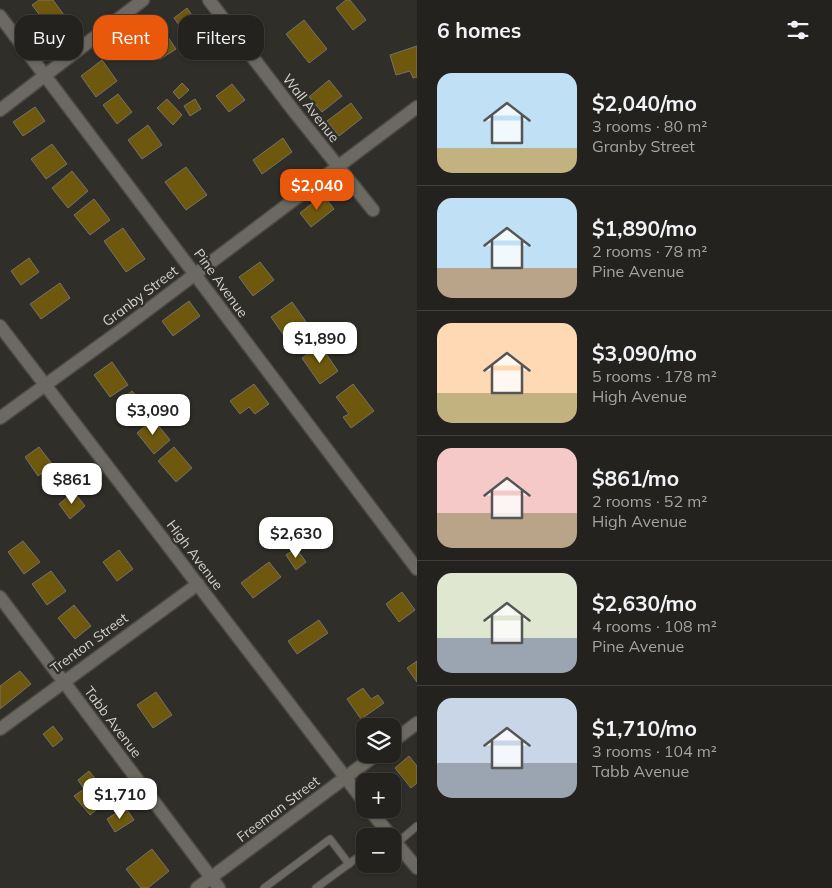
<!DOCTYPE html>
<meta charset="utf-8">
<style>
body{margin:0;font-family:Mulish,sans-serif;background:#302f2b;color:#f1f3f6;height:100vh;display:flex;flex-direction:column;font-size:19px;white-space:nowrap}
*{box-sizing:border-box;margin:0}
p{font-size:16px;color:#a3a4a4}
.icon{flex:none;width:28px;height:28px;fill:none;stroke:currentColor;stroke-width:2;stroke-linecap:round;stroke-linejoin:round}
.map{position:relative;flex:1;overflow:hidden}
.details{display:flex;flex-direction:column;background:#24221e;width:415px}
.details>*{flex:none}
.banner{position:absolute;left:15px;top:15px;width:326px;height:45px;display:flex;gap:10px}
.buttons{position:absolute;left:356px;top:718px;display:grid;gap:10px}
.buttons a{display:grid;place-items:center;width:45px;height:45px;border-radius:10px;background:#24221e;box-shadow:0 1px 4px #0004,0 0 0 1px #413f3c;font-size:25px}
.price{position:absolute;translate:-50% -42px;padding:0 11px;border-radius:10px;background:#fff;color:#222;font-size:16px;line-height:32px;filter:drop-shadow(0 1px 2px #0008)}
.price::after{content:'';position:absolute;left:50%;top:30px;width:15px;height:11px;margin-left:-8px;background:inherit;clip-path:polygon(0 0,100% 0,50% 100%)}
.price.selected{background:#ea580c;color:#fff}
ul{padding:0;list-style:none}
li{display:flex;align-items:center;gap:15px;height:125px;padding:0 20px}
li+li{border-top:1px solid #413f3c}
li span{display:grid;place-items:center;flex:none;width:140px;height:100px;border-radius:15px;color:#555}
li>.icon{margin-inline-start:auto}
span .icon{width:60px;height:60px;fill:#fffc;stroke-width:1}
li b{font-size:21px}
h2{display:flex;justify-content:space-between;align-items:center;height:60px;padding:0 20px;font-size:21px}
.chip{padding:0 18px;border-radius:15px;background:#24221e;box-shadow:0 1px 4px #0004,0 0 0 1px #413f3c;font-size:18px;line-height:45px}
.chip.selected{background:#ea580c;color:#fff}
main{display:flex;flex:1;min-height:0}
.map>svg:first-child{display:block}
.building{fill:#6d580d;stroke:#74726a}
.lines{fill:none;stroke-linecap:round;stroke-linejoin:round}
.lane-casing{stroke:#4c4a45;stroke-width:9}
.street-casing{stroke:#4c4a45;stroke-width:15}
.secondary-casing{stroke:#4c4a45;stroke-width:15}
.lane{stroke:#6b6962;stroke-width:7}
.street{stroke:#6b6962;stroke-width:12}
.secondary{stroke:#6b6962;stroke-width:12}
.labels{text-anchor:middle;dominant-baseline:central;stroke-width:4.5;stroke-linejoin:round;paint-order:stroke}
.street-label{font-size:14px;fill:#d2d1cd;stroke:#302e28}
</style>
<main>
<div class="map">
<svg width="417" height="888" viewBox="0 0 417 888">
<rect width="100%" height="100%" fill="#302e28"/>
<g class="building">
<path d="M 39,0 L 53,0 L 67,19 L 52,31 L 32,5 Z"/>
<path d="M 346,0 L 350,0 L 366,20 L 353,30 L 336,8 Z"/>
<path d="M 187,8 L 200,27 L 187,36 L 174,18 Z"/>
<path d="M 304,20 L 327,49 L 309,63 L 286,34 Z"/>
<path d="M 159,24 L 176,49 L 159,60 L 143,35 Z"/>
<path d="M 204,38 L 212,48 L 199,58 L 191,49 Z"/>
<path d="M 417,46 L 417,77 L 413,78 L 410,71 L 396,75 L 390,55 Z"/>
<path d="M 102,60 L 117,81 L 96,97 L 81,76 Z"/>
<path d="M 329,80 L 342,96 L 322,112 L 309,97 Z"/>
<path d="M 182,83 L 189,90 L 179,99 L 173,92 Z"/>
<path d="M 232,84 L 245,100 L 229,112 L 216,96 Z"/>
<path d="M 118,94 L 132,112 L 117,124 L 103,105 Z"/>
<path d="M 167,99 L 182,115 L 173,125 L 157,108 Z"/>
<path d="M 195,99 L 201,109 L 190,116 L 184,106 Z"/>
<path d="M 351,103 L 362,118 L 339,136 L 327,121 Z"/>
<path d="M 35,107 L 45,121 L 23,136 L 13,122 Z"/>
<path d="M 148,125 L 162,145 L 142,159 L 128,140 Z"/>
<path d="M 283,138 L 292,152 L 262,174 L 253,160 Z"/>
<path d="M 52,144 L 67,164 L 46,179 L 31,159 Z"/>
<path d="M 186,167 L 207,195 L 186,210 L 165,182 Z"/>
<path d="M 72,171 L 88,191 L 68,208 L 52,188 Z"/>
<path d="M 323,195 L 334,209 L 311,227 L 300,213 Z"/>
<path d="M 94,199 L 110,220 L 90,235 L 74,215 Z"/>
<path d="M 123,228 L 145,259 L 126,272 L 104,241 Z"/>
<path d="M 29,258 L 39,272 L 21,285 L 11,271 Z"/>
<path d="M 260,262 L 274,280 L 253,296 L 239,277 Z"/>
<path d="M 60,283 L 70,298 L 41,319 L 30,304 Z"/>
<path d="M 189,301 L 200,316 L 173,336 L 162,321 Z"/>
<path d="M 292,302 L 309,326 L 287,340 L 271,317 Z"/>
<path d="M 320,345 L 338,371 L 320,384 L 302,358 Z"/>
<path d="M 112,362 L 128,385 L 110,397 L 94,375 Z"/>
<path d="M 254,384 L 269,404 L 255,414 L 249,407 L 240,414 L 230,401 Z"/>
<path d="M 353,384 L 374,411 L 351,428 L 343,417 L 349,414 L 336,397 Z"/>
<path d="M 132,391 L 150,412 L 133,425 L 116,404 Z"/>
<path d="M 153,419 L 170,440 L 154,454 L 137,433 Z"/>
<path d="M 39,447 L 53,465 L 38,476 L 25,457 Z"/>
<path d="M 174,447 L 192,468 L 176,482 L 158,461 Z"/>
<path d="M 74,492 L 85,506 L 70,519 L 59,504 Z"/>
<path d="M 23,541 L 40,562 L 24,574 L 8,552 Z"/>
<path d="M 296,548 L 306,562 L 296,570 L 286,555 Z"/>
<path d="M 119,550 L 133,569 L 117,581 L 103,562 Z"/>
<path d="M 269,562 L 281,577 L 253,598 L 241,583 Z"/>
<path d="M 51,571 L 66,591 L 47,605 L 32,584 Z"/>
<path d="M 402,592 L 415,610 L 399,622 L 386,604 Z"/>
<path d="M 74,605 L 91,626 L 75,639 L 58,618 Z"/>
<path d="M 319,620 L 328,633 L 297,654 L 288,641 Z"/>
<path d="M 417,661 L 417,682 L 407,668 Z"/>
<path d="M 20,671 L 31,684 L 0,709 L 0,686 Z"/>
<path d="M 363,688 L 371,699 L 378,695 L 384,703 L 361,719 L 347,699 Z"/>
<path d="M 156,692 L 172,715 L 153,728 L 137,705 Z"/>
<path d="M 53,726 L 63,739 L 53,747 L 43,734 Z"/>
<path d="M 409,756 L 417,766 L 417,783 L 411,788 L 395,768 Z"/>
<path d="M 89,771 L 111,798 L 90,815 L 74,796 L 84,789 L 78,780 Z"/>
<path d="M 125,807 L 134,820 L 115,832 L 107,819 Z"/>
<path d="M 152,849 L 169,871 L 148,888 L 141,888 L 126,869 Z"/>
</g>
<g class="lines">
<g class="lane-casing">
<g id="lane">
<path d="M 397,843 L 417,826"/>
<path d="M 264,888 L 330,839 L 349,864"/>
<path d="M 316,888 L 365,852"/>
</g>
</g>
<g class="street-casing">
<g id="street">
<path d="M 209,0 L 293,110 L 373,210"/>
<path d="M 0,16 L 417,569"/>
<path d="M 0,110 L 143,0"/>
<path d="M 0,418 L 121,330 L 417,107"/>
<path d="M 0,597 L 219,888"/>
<path d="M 0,729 L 198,584"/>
<path d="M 392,742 L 417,723"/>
<path d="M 197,888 L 377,754"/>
</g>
</g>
<g class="secondary-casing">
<g id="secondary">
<path d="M 0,326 L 365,803"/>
<path d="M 369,809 L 391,836"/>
<path d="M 392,838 L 417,868"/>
</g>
</g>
<use href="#lane" class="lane"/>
<use href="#street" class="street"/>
<use href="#secondary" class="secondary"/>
</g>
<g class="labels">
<g class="street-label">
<text transform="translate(311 108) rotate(52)">Wall Avenue</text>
<text transform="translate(221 283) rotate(54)">Pine Avenue</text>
<text transform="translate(140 296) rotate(-37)">Granby Street</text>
<text transform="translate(195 555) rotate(53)">High Avenue</text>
<text transform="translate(89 643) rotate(-36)">Trenton Street</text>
<text transform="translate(113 722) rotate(53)">Tabb Avenue</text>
<text transform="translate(278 809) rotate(-37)">Freeman Street</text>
</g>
</g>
</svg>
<div class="buttons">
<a><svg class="icon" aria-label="layers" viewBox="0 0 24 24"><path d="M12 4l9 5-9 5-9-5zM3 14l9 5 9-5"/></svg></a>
<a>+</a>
<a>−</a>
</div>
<b class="price selected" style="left:317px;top:211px">$2,040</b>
<b class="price" style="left:320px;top:364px">$1,890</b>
<b class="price" style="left:153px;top:436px">$3,090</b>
<b class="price" style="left:72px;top:505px">$861</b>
<b class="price" style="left:296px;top:559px">$2,630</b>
<b class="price" style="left:120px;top:820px">$1,710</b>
<div class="banner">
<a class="chip">Buy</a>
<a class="chip selected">Rent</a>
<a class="chip">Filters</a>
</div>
</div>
<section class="details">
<h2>6 homes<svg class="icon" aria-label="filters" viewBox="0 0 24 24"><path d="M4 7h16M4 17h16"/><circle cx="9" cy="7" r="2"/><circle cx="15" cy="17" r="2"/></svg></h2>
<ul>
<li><span style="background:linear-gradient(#bfe0f5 75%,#c2b280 0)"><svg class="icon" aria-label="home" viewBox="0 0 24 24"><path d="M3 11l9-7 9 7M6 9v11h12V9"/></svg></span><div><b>$2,040/mo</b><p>3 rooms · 80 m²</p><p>Granby Street</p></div></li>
<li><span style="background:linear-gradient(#bfe0f5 70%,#b9a48a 0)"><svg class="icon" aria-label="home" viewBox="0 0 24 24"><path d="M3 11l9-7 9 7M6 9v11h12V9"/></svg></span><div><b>$1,890/mo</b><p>2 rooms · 78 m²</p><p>Pine Avenue</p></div></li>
<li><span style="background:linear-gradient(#ffd9b3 70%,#c2b280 0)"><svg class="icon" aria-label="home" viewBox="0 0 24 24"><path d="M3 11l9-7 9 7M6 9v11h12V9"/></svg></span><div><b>$3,090/mo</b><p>5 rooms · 178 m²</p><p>High Avenue</p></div></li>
<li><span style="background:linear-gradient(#f6c9c9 65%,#b9a48a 0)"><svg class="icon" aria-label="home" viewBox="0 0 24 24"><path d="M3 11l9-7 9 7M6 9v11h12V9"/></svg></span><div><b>$861/mo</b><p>2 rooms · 52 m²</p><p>High Avenue</p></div></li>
<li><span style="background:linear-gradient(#dfe7d0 65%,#9aa5b1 0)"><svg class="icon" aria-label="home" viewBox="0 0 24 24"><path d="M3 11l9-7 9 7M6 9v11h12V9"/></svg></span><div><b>$2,630/mo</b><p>4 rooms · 108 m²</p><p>Pine Avenue</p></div></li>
<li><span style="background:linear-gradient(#c9d6e8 65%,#9aa5b1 0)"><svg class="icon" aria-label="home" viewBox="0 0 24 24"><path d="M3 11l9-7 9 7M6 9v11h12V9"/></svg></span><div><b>$1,710/mo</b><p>3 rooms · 104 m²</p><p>Tabb Avenue</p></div></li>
</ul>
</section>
</main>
